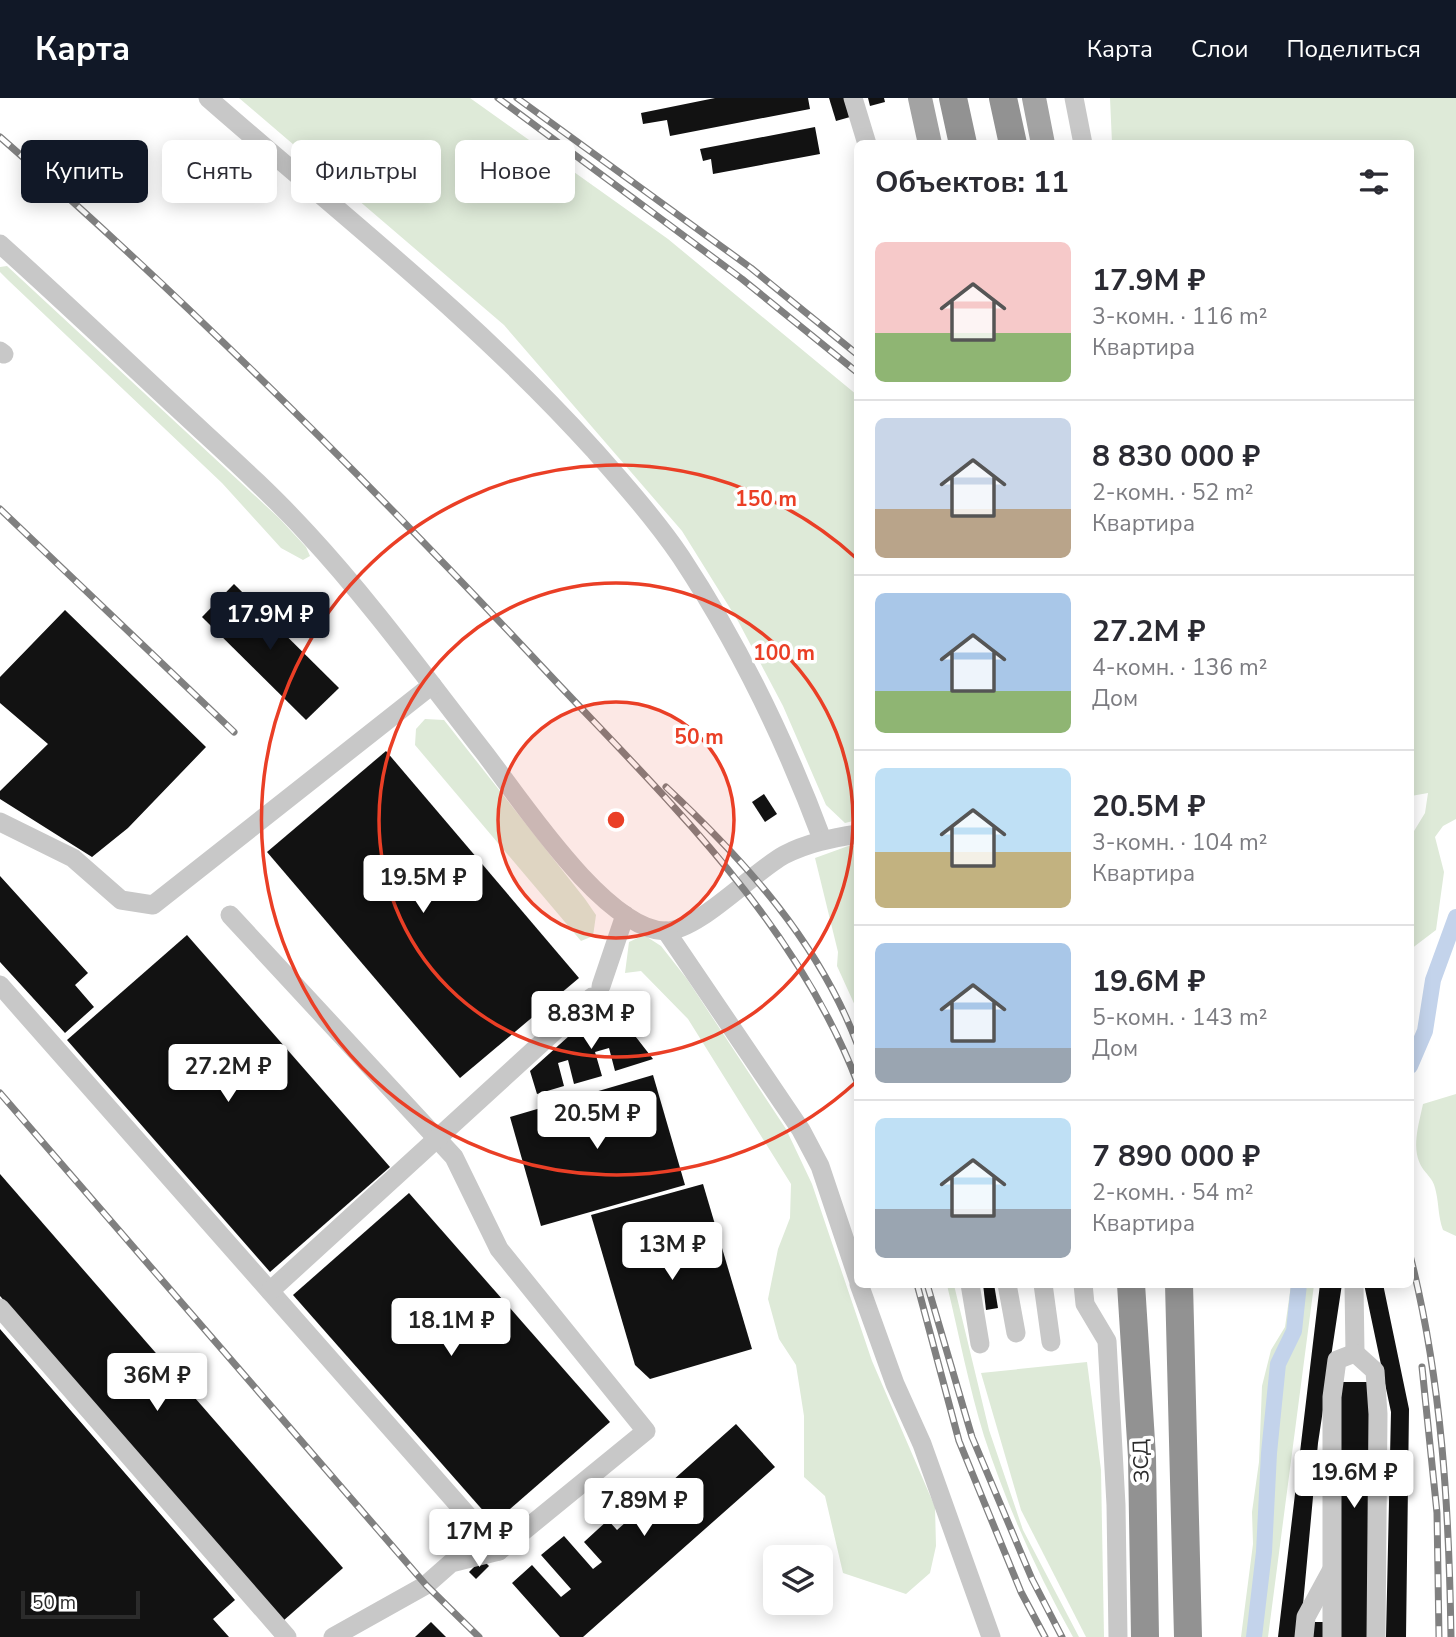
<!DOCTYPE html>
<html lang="ru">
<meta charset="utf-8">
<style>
body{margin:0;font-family:"Nunito Sans",sans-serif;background:#f2f2f3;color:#2b2b33;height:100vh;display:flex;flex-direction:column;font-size:26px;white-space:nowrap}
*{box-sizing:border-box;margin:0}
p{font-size:23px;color:#7c7c81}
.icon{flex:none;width:38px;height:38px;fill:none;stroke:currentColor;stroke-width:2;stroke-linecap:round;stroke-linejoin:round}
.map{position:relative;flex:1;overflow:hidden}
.panel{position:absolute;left:854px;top:42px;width:560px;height:1148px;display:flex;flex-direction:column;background:#fff;border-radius:10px;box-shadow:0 4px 18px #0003}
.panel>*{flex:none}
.hud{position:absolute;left:21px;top:42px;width:665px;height:63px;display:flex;gap:14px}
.tools{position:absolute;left:763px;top:1447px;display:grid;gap:14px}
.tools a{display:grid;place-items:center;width:70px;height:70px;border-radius:10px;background:#fff;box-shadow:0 4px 18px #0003;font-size:35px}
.scale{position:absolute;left:21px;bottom:18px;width:119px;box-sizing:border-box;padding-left:7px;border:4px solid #2b2b2b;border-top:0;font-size:19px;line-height:24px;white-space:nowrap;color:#2b2b2b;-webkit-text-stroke:5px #fff;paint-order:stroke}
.price{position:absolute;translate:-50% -60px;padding:0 16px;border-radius:7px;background:#fff;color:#222;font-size:23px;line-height:46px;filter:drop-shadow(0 2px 4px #0008)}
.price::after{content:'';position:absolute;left:50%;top:42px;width:21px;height:16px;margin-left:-10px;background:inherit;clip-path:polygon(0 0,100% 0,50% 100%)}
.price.selected{background:#111827;color:#fff}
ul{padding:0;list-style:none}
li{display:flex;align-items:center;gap:21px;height:175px;padding:0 21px}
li+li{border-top:2px solid #e1e1e2}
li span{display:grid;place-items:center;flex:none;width:196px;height:140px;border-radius:10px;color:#555}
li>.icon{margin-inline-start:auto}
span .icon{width:84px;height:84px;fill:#fffc;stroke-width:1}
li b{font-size:30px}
h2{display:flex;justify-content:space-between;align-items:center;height:84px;padding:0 21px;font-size:30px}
.chip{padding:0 24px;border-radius:10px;background:#fff;box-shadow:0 4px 18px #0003;font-size:24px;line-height:63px}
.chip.selected{background:#111827;color:#fff}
header{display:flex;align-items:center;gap:42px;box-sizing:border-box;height:98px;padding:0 35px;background:#111827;color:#fff}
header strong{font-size:33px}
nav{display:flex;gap:38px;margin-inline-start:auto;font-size:24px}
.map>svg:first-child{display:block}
.green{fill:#deead8}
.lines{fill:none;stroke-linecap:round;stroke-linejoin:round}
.canal{stroke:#c3d3eb;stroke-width:16}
.building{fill:#121212}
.minor{stroke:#c8c8c8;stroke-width:19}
.major{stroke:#a3a3a3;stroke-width:24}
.highway{stroke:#929292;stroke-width:28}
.rail-casing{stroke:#808080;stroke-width:7}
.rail{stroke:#fff;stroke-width:4.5;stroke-dasharray:13;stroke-linecap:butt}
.ring{fill:none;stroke:#ea3f26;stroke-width:3.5}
.labels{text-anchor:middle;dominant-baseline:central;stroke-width:7;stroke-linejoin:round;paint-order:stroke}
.street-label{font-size:21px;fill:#2b2b2b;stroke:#fff}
.centre{fill:#ea3f26;stroke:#fff;stroke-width:3.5}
.ring-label{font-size:21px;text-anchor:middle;font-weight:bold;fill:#ea3f26;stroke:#fff;stroke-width:7;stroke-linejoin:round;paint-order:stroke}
</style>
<header>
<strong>Карта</strong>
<nav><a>Карта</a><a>Слои</a><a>Поделиться</a></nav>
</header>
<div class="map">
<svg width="1456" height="1539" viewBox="0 0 1456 1539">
<rect width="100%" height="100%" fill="#fff"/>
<g class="green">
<path d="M 239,0 L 470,0 L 668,141 L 857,297 L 857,722 L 845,725 L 826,707 L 783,608 L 738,523 L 682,433 L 504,227 Z"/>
<path d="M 1110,0 L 1456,0 L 1456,721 L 1443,728 L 1435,739 L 1444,774 L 1436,832 L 1411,851 L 1411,738 L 1425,715 L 1428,695 L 1411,698 L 1410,46 L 1112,45 Z"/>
<path d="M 7,168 L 279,420 L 306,449 L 310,458 L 303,462 L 281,450 L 222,385 L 9,183 L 0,174 L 0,169 Z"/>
<path d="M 425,621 L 444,622 L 585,801 L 596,817 L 593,838 L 581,843 L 415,647 L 416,631 Z"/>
<path d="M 851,747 L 858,749 L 857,912 L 837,868 L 838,854 L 815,760 Z"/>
<path d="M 644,837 L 661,848 L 687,881 L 786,1031 L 812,1086 L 872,1263 L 935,1409 L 936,1448 L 930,1475 L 906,1496 L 843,1475 L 825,1398 L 804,1379 L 804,1318 L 796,1267 L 779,1241 L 768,1201 L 778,1151 L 790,1120 L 791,1086 L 688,921 L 641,873 L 625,875 L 629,844 Z"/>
<path d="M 1456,996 L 1456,1138 L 1443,1132 C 1438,1118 1439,1107 1436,1094 C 1434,1082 1429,1079 1423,1071 C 1410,1052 1419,1026 1423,1006 Z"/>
<path d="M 947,1187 L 954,1187 L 989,1332 L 1023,1432 L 1079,1539 L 1073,1539 C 1037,1475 1007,1408 984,1338 C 969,1289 959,1237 947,1187 Z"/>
<path d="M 1291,1187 L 1314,1187 L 1268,1539 L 1241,1539 L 1253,1446 L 1252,1414 L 1259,1364 L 1262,1288 L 1271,1252 L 1285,1229 Z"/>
<path d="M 1087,1264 L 1101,1372 L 1104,1539 L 1086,1539 L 1021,1412 L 981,1275 Z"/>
</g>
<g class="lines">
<g class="canal">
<path d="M 1410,968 L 1425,933 L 1433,882 L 1456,819"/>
<path d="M 1254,1539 L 1264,1454 L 1269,1355 L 1278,1266 L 1294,1233 L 1299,1186"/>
</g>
</g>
<g class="building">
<path d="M 715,0 L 808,0 L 810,11 L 670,38 L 667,22 L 643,26 L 641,15 Z"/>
<path d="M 829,0 L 845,0 L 850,19 L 836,23 Z"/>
<path d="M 868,0 L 884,0 L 885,4 L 870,8 Z"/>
<path d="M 815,29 L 820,56 L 713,76 L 711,61 L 703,63 L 700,51 Z"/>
<path d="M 234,486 L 339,590 L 306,622 L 202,519 Z"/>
<path d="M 65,512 L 206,649 L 128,730 L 92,759 L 0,701 L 0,693 L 48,646 L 0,605 L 0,579 Z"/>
<path d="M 386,653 L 579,880 L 460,980 L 267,754 Z"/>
<path d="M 764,696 L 777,716 L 765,724 L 752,704 Z"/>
<path d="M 0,778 L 88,875 L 75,887 L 94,909 L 65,935 L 0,864 Z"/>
<path d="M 187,837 L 390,1069 L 270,1174 L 67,942 Z"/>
<path d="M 608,903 L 653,961 L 615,973 L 609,950 L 595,954 L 602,978 L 574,986 L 568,962 L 558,965 L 564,988 L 537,996 L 530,973 Z"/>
<path d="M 653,977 L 685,1087 L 541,1128 L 510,1019 Z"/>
<path d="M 0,1076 L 343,1470 L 283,1523 L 0,1198 Z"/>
<path d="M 703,1086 L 752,1251 L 650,1281 L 635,1267 L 591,1117 Z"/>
<path d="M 409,1095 L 610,1324 L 494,1425 L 293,1197 Z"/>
<path d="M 983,1186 L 994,1186 L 998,1210 L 986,1212 Z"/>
<path d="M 1320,1186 L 1342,1186 L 1318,1345 L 1300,1539 L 1278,1539 Z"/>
<path d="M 1364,1186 L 1383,1186 L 1409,1311 L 1406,1539 L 1386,1539 L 1391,1314 Z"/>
<path d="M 0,1231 L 235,1502 L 213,1521 L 229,1539 L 0,1539 Z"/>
<rect x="1338" y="1284" width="32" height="255"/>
<path d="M 736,1326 L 775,1369 L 583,1539 L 560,1539 L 512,1485 L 532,1467 L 561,1499 L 571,1491 L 541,1457 L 564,1438 L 593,1471 L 602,1464 L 584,1444 L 608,1422 L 617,1432 Z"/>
<path d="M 482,1461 L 489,1468 L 476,1481 L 469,1474 Z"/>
<path d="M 431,1524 L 446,1539 L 415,1539 Z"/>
<rect x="1311" y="1524" width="17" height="15"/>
</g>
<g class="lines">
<g class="minor">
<path d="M 208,0 C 339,115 477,222 594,352 C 624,386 655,421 681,459 C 739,547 785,642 822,741"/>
<path d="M 853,0 L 867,46"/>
<path d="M 1074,0 L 1083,46"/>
<path d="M 0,146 C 59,199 117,254 175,308 C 219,349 266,390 307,435 C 370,503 426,580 483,653 C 519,699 604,831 665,833 C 697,834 753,774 784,757 C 807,745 832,740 858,736"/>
<path d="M 0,253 L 4,256"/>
<path d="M 0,724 L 73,760 L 121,802 L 153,807 L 432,587"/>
<path d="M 230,817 L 454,1059 L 499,1151 L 646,1333 L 499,1453 L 451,1465 L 426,1487 L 333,1539"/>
<path d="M 666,833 L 801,1032 L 820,1068 L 858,1181"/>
<path d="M 0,887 L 499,1453"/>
<path d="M 601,888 L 625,817"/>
<path d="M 859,1186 L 895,1286 L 922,1346 L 991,1539"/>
<path d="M 970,1186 L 980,1246"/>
<path d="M 1007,1186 L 1016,1235"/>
<path d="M 1043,1186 L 1051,1244"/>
<path d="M 1083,1186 L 1085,1206 L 1107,1243 L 1116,1407 L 1118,1539"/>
<path d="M 1354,1186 L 1355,1255"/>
<path d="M 270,1193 L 592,899"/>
<path d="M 0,1210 L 287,1539"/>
<path d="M 1304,1539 L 1306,1519 L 1331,1473"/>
<path d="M 1332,1539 L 1332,1299 L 1337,1262 L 1355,1255 L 1375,1273 L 1378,1316 L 1376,1539"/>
</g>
<g class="major">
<path d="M 920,0 L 930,46"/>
<path d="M 1034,0 L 1043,46"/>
</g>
<g class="highway">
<path d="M 953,0 L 963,46"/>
<path d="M 1003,0 L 1013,46"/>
<path d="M 1131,1186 L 1142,1359 L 1145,1539"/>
<path d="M 1179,1186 L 1188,1539"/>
</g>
<g class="rail-casing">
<g id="rail">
<path d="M 498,0 L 742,181 L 858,275"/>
<path d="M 517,0 L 751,170 L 858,257"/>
<path d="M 0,39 C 191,206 371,386 545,572 C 664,699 795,821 858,986"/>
<path d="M 0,411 L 234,634"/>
<path d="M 666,689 C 745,763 819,844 858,948"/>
<path d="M 0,995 L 426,1487 L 479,1539"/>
<path d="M 1410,1157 C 1442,1283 1449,1410 1451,1539"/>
<path d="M 917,1186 L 959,1343 L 1021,1494 L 1045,1539"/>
<path d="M 927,1186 L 972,1339 L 1032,1481 L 1062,1539"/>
<path d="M 1422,1269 L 1437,1415 L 1439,1539"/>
</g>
</g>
<use href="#rail" class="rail"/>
</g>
<circle cx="616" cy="722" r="118" fill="#ea3f26" fill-opacity=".12"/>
<g class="ring">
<circle cx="616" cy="722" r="118"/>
<circle cx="616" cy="722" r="237"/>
<path d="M856 984A355 355 0 1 1 856 460"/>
</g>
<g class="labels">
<g class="street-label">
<text transform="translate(1141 1363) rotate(-92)">ЗСД</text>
</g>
</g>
<circle cx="616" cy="722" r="10" class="centre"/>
<g class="ring-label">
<text x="766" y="408">150 m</text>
<text x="784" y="562">100 m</text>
<text x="699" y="646">50 m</text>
</g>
</svg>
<div class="tools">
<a><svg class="icon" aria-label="layers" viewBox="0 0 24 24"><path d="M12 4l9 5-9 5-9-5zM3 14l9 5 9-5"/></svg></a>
</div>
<div class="scale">50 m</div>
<b class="price selected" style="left:270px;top:554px">17.9M ₽</b>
<b class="price" style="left:423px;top:817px">19.5M ₽</b>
<b class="price" style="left:591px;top:953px">8.83M ₽</b>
<b class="price" style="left:228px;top:1006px">27.2M ₽</b>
<b class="price" style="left:597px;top:1053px">20.5M ₽</b>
<b class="price" style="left:672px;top:1184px">13M ₽</b>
<b class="price" style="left:451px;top:1260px">18.1M ₽</b>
<b class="price" style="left:157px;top:1315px">36M ₽</b>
<b class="price" style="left:1354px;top:1412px">19.6M ₽</b>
<b class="price" style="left:644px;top:1440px">7.89M ₽</b>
<b class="price" style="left:479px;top:1471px">17M ₽</b>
<div class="hud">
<a class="chip selected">Купить</a>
<a class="chip">Снять</a>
<a class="chip">Фильтры</a>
<a class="chip">Новое</a>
</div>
<section class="panel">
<h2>Объектов: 11<svg class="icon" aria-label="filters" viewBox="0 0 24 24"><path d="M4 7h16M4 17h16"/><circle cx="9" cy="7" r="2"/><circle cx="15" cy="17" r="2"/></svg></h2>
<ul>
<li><span style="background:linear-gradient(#f6c9c9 65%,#8fb573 0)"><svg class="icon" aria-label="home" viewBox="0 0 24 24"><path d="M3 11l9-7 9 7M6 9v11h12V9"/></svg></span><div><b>17.9M ₽</b><p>3-комн. · 116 m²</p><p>Квартира</p></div></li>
<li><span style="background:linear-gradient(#c9d6e8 65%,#b9a48a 0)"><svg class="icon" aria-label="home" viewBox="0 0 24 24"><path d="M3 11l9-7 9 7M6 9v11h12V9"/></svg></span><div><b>8 830 000 ₽</b><p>2-комн. · 52 m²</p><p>Квартира</p></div></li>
<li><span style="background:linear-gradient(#a9c7e8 70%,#8fb573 0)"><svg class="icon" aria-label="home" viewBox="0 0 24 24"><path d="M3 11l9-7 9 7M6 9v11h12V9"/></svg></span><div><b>27.2M ₽</b><p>4-комн. · 136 m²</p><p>Дом</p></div></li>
<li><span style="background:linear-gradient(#bfe0f5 60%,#c2b280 0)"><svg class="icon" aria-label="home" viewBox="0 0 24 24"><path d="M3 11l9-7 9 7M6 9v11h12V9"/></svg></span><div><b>20.5M ₽</b><p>3-комн. · 104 m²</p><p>Квартира</p></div></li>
<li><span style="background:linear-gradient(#a9c7e8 75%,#9aa5b1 0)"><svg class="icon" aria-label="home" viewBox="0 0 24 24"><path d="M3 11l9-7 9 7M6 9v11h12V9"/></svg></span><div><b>19.6M ₽</b><p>5-комн. · 143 m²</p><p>Дом</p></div></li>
<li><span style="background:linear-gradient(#bfe0f5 65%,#9aa5b1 0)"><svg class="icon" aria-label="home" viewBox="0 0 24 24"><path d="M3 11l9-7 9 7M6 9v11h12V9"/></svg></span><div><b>7 890 000 ₽</b><p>2-комн. · 54 m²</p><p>Квартира</p></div></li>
</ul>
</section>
</div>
